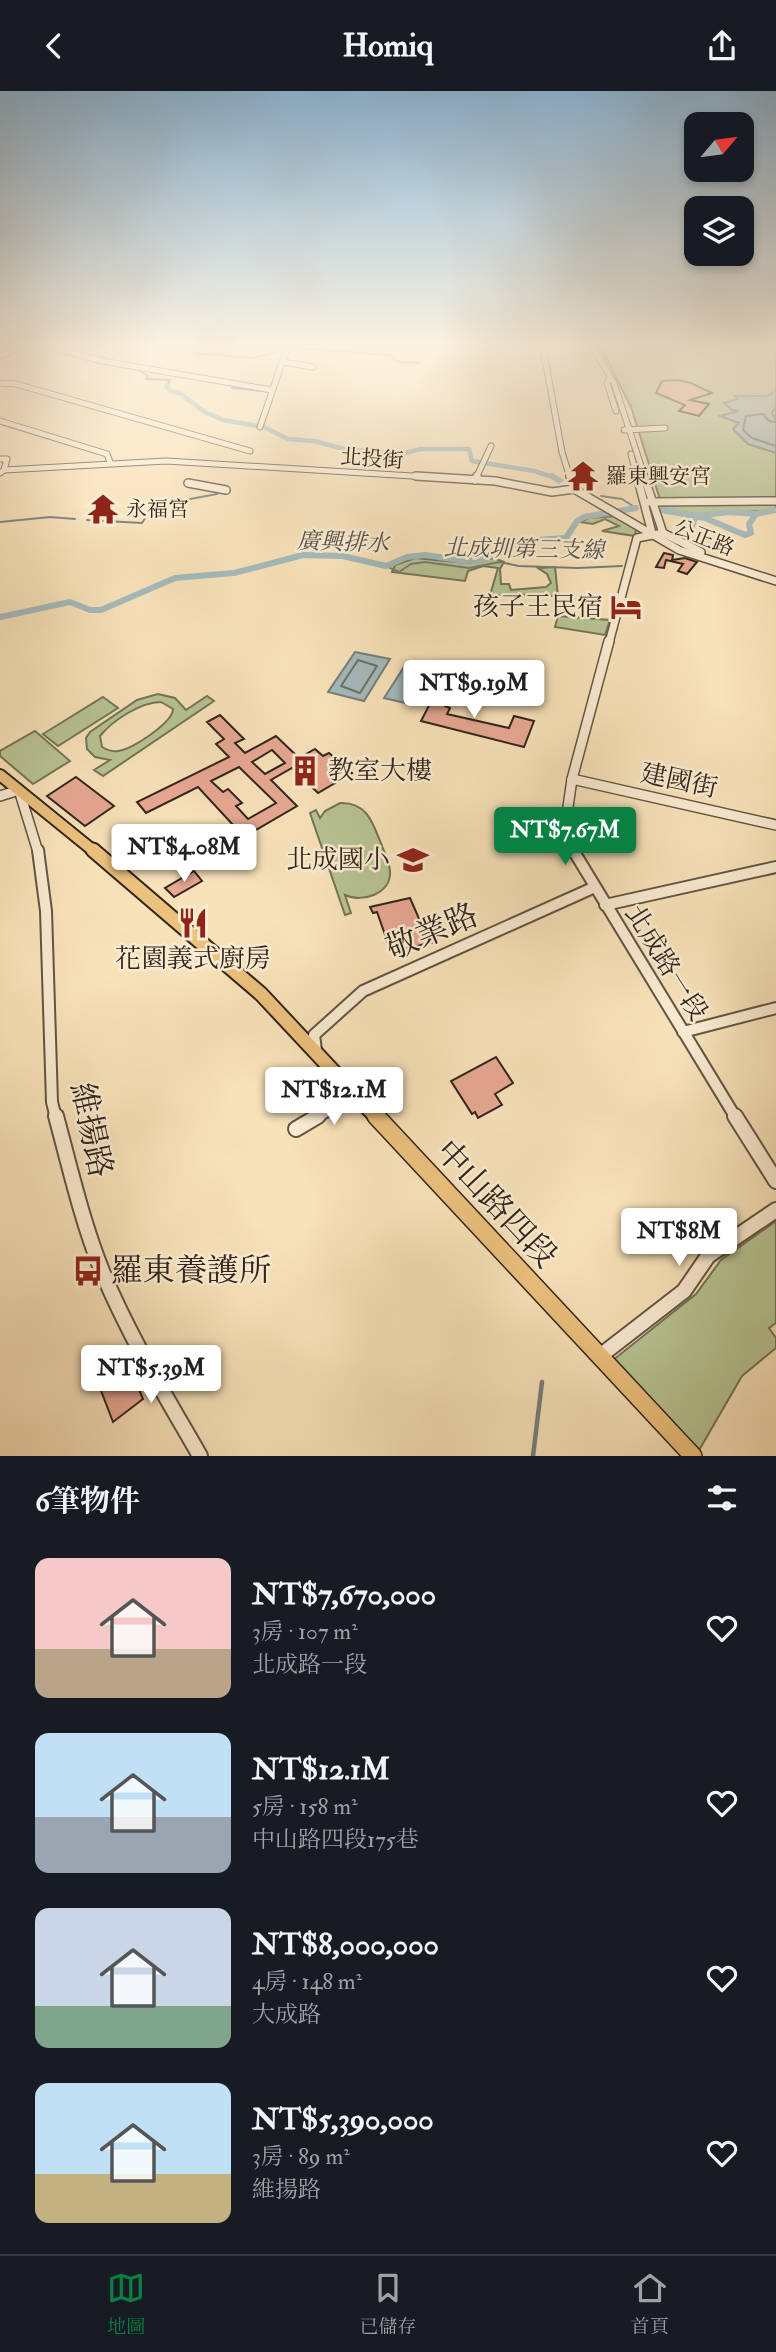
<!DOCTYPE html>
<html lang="zh-TW">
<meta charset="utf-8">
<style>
body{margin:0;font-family:"IM FELL Double Pica","Noto Serif TC",serif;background:#20242c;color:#f1f3f6;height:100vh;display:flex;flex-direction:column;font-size:26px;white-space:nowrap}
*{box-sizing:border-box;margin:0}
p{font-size:23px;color:#9ea1a6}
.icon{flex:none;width:38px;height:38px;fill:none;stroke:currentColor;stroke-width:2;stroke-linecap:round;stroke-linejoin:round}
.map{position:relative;height:1365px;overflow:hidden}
.side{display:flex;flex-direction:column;background:#171b24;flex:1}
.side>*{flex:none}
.needle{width:46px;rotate:61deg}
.buttons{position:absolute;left:684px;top:21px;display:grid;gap:14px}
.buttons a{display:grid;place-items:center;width:70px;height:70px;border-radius:14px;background:#171b24;box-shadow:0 4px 10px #0003;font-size:35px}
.price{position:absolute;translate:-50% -60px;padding:0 16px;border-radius:7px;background:#fff;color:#222;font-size:23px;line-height:46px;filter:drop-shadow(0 2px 4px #0008)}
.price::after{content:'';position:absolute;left:50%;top:42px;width:21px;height:16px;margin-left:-10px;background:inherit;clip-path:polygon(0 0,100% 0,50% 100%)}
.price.selected{background:#0b8043;color:#fff}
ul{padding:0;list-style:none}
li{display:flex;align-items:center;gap:21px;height:175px;padding:0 35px}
li span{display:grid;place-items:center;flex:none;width:196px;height:140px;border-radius:14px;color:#555}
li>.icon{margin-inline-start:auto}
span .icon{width:84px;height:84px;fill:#fffc;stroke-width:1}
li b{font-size:30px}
h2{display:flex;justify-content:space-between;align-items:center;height:84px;padding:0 35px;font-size:30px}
header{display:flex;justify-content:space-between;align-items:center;height:91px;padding:0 35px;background:#171b24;font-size:32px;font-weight:800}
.tab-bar{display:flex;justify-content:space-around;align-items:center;height:98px;border-top:2px solid #363941;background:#171b24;font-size:19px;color:#9ea1a6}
.tab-bar a{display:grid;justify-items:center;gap:4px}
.tab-bar .selected{color:#0b8043}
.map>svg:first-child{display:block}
.green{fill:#b8c494;stroke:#747458;stroke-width:2;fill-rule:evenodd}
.water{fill:#a4babc;stroke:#767e7c;stroke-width:2}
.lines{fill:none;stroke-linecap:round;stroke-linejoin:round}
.shore{stroke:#6a706c;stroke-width:2}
.stream-far1{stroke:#767e7c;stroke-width:2}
.stream{stroke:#767e7c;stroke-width:4.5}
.canal-far1{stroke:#a4babc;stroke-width:4.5}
.canal{stroke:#a4babc;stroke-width:6}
.building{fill:#e8a893;stroke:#31251c;stroke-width:2;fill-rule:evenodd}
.minor-far4-casing{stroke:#635444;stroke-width:7}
.minor-far3-casing{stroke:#635444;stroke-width:10}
.minor-far2-casing{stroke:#635444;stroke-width:12}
.minor-far1-casing{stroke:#635444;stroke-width:14}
.minor-casing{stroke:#635444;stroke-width:18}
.major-far2-casing{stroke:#31251c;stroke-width:14}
.major-far1-casing{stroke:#31251c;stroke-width:17}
.major-casing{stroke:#31251c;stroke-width:20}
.minor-far4{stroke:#faecd2;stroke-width:5}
.minor-far3{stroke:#faecd2;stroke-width:7}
.minor-far2{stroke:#faecd2;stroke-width:9}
.minor-far1{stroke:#faecd2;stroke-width:10}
.minor{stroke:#faecd2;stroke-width:14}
.major-far2{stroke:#ecc17d;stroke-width:10}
.major-far1{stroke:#ecc17d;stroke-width:13}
.major{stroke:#ecc17d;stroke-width:17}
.labels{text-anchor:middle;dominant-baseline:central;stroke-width:5;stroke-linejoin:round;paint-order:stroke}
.far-street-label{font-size:21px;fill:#31251c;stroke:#faecd2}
.far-poi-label{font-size:21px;fill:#31251c;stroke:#faecd2;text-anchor:start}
.far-water-label{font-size:23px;font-style:italic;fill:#54524c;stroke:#faecd2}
.poi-label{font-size:26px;fill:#31251c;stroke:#faecd2;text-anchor:end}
.street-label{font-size:26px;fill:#31251c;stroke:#faecd2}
.near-street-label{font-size:32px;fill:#31251c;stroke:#faecd2}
.near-poi-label{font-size:32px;fill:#31251c;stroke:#faecd2;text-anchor:start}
</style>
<header><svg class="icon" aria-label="back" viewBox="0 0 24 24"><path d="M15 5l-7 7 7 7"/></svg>Homiq<svg class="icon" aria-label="share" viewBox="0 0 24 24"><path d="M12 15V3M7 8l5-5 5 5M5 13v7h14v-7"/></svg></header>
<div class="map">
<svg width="776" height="1365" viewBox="0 0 776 1365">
<rect width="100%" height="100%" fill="#f8e2ba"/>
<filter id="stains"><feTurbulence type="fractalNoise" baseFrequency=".00286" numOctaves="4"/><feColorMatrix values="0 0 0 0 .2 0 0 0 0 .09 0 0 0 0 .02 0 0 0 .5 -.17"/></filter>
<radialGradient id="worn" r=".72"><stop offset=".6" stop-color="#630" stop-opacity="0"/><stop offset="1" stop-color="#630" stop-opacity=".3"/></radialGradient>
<g class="green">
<path d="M 601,257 L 776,257 L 776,419 L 701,424 L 663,418 L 631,316 Z"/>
<path d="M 617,425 L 636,438 L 635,445 L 602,440 L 619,435 L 605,428 L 593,433 L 580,431 L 589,427 Z"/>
<path d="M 415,467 L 467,472 L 494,467 L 504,471 L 500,478 L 501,493 L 509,493 L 511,499 L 546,496 L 551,492 L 547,483 L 538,477 L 555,476 L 558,505 L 502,503 L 488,511 L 498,477 L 483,475 L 468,480 L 465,490 L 392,481 L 395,474 Z"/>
<path d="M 558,525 L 610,529 L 605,544 L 555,536 Z"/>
<path d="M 158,603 L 175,607 L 186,619 L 207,605 L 214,610 L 103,685 L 94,679 L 110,669 L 95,666 L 87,658 L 86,647 L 90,641 L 137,609 ZM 161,611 L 173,618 C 173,631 132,659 118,660 C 112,661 107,659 102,656 L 100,645 C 113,629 141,611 161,611 Z"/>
<path d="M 103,606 L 118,617 L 58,655 L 43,643 Z"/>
<path d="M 35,640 L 70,670 L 33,693 L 0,665 L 0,660 Z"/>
<path d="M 340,712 C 368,711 373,733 382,755 C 385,763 390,772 390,781 C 391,803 362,812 345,804 L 351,822 L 345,824 L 310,722 L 316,719 L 320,727 L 325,720 Z"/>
<path d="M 776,1130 L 776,1232 L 769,1237 L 776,1247 L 776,1257 L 742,1285 L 698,1361 L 613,1269 L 696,1203 L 721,1169 Z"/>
</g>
<g class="water">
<path d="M 776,300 L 776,316 L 772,322 L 776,329 L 776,362 L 748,353 L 733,338 L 739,332 L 720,325 L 739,320 L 732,319 L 724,312 L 738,308 L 735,305 L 767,305 Z"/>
<path d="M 355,561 L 390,568 L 364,610 L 328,601 Z"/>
<path d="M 404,576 L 427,582 L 410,613 L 384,607 Z"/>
</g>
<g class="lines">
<g class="shore">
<path d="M 776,331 L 769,330 L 763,323 L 746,325 L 743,339 L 752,347 L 776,355"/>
<path d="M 358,569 L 377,575 L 360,602 L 341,595 Z"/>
</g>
<g class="stream-far1">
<path d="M 196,257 L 193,262 L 252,267 L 295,257 L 389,264 L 399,271 L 420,272"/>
<path d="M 139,279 L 148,285 L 146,288 L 170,289 L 167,295"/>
<path d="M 232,297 L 263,300"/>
<path d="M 601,405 L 622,408 L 636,417"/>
<path d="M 87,429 L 142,432 L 153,415 L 217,403"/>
<path d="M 0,431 L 50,426 L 75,428"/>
<path d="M 386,475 L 399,481 L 411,473 L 425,471 L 469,477 L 500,471 L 519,475 L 578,477 L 622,475"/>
</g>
<path class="stream" d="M 533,1365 L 542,1291"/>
<path class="canal-far1" d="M 167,295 L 170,300 L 180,302 L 203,320 L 223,329 L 264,336 L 288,348 L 314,350 L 344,358 L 401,363 L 421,358 L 469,358 L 472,370 L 534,380 L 556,387"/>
<g class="canal">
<path d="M 552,385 L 568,395"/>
<path d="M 662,419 L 705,427 L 745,444 L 751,442 L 749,433 L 756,423 L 776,419"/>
<path d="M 686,450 L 696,425 L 729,421 L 756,423"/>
<path d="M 0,526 L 70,511 L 90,519 L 101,519 L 175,487 L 234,482 L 303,464 L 343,465 L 386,475 L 407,466 L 425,464 L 465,470 L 482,469 L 522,450 L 566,447 L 577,430 L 584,426 L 636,417"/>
</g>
</g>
<g class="building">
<path d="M 677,289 L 691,292 L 712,302 L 690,309 L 709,313 L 699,325 L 679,320 L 685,314 L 656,302 L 662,290 Z"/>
<path d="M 664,462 L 673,464 L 672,469 L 685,467 L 697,471 L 687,483 L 678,480 L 683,473 L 666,469 L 664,477 L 656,476 Z"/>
<path d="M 442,589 L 457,593 L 445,615 L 450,617 L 447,623 L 509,637 L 514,625 L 534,630 L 524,656 L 421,630 Z"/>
<path d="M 220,624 L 244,648 L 235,652 L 245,662 L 276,645 L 299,667 L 315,658 L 323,665 L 329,662 L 352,682 L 318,702 L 292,677 L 271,689 L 297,715 L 191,777 L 182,767 L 235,736 L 198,696 L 146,722 L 137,711 L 229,666 L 216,653 L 224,648 L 207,631 ZM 272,659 L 285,672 L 265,683 L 252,671 ZM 239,676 L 276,712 L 248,728 L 236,715 L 242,712 L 228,698 L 223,701 L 211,690 Z"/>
<path d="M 76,686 L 114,715 L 85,735 L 47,705 Z"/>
<path d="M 194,780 L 202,790 L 174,806 L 165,797 Z"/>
<path d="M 410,807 L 427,846 L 432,845 L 434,851 L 397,860 L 394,853 L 389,855 L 377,821 L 373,822 L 370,816 Z"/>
<path d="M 496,966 L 513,992 L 495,1003 L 502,1014 L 478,1027 L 475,1021 L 472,1023 L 451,990 Z"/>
<path d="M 126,1268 L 143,1308 L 113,1331 L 97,1289 Z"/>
</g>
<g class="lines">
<g class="minor-far4-casing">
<g id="minor-far4">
<path d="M 54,257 L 102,270 L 272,299"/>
<path d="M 543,257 L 562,361 L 570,387"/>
<path d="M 593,257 L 614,292 L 645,387"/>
<path d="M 0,265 L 18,257"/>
<path d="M 283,271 L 313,276"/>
<path d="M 610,288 L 607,292 L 616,320"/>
<path d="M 0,292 L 16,293 L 250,360"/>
<path d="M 0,330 L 107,363 L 110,371"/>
<path d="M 260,336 L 287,257"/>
<path d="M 624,339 L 665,337"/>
<path d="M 631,363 L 637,387"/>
<path d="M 0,368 L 7,368 L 4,379"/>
<path d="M 0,382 L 4,379 L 166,370 L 445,387"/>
<path d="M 476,387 L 491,355"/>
</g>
</g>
<g class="minor-far3-casing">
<g id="minor-far3">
<path d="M 416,385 L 495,390 L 552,401 L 574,398"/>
<path d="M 570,385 L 574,398 L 679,459 L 776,490"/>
<path d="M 637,385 L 652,442"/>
<path d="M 644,385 L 663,442 L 701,461"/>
<path d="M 475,389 L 477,385"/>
<path d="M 188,392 L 226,399"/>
<path d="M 649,411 L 776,410"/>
<path d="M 609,552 L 637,447 L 663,442"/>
</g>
</g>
<g class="minor-far2-casing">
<g id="minor-far2">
<path d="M 572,688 L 776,734"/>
<path d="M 0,705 L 19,699 L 38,761"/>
<path d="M 574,761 L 564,744 L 572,688 L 609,550"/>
</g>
</g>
<g class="minor-far1-casing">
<g id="minor-far1">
<path d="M 38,759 L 46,820 L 52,1011 L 56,1027"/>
<path d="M 573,759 L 736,1027"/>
<path d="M 605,814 L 776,776"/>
<path d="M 683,941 L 776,917"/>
<path d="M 316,959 L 314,944 L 363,900 L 595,796"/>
<path d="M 315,1027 L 356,1004"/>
</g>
</g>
<g class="minor-casing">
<g id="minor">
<path d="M 56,1025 C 70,1077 82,1130 102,1180 C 129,1245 165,1304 200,1365"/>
<path d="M 735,1025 L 776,1090"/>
<path d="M 296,1038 L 318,1025"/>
<path d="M 600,1265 L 684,1200 L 708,1165 L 776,1119"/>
</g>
</g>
<g class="major-far2-casing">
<path id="major-far2" d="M 0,684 L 95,761"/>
</g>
<g class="major-far1-casing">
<path id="major-far1" d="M 93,759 L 261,903 L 377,1027"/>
</g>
<g class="major-casing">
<path id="major" d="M 376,1025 L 693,1365"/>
</g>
<use href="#minor-far4" class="minor-far4"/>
<use href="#minor-far3" class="minor-far3"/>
<use href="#minor-far2" class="minor-far2"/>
<use href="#minor-far1" class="minor-far1"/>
<use href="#minor" class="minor"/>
<use href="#major-far2" class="major-far2"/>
<use href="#major-far1" class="major-far1"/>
<use href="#major" class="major"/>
</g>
<linearGradient id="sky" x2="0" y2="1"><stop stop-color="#8db6d6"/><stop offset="0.57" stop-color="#fcf2e0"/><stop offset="1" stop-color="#fcf2e0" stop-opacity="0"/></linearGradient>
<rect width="776" height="448" fill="url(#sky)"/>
<defs>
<g id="temple-bare" transform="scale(2.415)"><path d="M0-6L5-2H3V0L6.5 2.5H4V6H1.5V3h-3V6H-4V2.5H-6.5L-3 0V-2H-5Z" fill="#8f2418" stroke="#faecd2" stroke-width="2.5" paint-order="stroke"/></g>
<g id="hotel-bare" transform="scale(2.415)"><path d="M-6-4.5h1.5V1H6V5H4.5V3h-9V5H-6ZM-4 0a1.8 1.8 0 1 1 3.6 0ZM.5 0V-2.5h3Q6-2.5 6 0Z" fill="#8f2418" stroke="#faecd2" stroke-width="2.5" paint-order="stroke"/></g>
<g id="building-bare" transform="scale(2.415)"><path d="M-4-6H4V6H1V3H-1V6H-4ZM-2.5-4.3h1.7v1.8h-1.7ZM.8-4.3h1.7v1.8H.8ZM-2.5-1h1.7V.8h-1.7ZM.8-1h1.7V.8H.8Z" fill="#8f2418" stroke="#faecd2" stroke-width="2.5" paint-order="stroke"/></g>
<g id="school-bare" transform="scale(2.415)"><path d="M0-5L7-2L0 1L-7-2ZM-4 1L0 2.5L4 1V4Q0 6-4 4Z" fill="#8f2418" stroke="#faecd2" stroke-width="2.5" paint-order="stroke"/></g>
<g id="restaurant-bare" transform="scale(2.415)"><path d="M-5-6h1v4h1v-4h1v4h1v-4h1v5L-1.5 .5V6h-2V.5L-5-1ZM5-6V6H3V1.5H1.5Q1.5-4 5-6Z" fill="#8f2418" stroke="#faecd2" stroke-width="2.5" paint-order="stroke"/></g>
<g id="bus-bare" transform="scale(2.415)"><path d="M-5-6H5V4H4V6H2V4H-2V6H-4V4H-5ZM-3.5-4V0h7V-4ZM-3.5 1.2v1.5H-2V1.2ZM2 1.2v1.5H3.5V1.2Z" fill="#8f2418" stroke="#faecd2" stroke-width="2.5" paint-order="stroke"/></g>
</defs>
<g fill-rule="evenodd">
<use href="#temple-bare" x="583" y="385"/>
<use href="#temple-bare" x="103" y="418"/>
<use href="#hotel-bare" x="626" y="516"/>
<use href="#building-bare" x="305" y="680"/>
<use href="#school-bare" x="413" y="769"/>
<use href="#restaurant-bare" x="193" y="832"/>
<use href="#bus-bare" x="88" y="1180"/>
</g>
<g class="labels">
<g class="far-street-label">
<text transform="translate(372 368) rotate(4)">北投街</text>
<text transform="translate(704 447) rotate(22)">公正路</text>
</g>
<g class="far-poi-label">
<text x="606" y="385">羅東興安宮</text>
<text x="126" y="418">永福宮</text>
</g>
<g class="far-water-label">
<text transform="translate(343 451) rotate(2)">廣興排水</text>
<text transform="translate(524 458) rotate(1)">北成圳第三支線</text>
</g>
<g class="poi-label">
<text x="603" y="516">孩子王民宿</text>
<text x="328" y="680" text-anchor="start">教室大樓</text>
<text x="390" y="769">北成國小</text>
<text x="193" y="868" text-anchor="middle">花園義式廚房</text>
</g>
<g class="street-label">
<text transform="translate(679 690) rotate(12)">建國街</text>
<text transform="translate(666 872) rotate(58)">北成路一段</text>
</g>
<g class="near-street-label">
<text transform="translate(432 841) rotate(-23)">敬業路</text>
<text transform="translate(91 1039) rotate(78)">維揚路</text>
<text transform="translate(496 1113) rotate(47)">中山路四段</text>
</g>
<g class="near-poi-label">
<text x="111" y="1180">羅東養護所</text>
</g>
</g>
<rect width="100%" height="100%" filter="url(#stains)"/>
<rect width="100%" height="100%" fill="url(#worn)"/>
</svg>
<div class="buttons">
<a><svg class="needle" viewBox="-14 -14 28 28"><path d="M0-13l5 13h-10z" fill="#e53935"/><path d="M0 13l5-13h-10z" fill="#9ea1a6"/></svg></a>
<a><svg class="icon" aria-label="layers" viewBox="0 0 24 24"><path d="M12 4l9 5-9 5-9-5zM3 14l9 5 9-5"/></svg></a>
</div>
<b class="price" style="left:474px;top:629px">NT$9.19M</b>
<b class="price selected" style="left:565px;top:776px">NT$7.67M</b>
<b class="price" style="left:184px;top:793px">NT$4.08M</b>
<b class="price" style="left:334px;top:1036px">NT$12.1M</b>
<b class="price" style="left:679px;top:1177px">NT$8M</b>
<b class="price" style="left:151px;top:1314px">NT$5.39M</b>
</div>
<section class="side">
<h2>6筆物件<svg class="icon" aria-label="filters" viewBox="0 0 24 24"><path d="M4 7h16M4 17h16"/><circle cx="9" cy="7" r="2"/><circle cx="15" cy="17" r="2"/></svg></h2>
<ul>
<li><span style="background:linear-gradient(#f6c9c9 65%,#b9a48a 0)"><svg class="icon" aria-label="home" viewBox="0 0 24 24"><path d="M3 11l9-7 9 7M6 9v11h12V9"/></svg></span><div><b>NT$7,670,000</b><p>3房 · 107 m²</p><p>北成路一段</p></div><svg class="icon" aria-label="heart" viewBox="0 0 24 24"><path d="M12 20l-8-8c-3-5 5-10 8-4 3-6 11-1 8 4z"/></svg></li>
<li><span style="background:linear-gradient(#bfe0f5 60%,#9aa5b1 0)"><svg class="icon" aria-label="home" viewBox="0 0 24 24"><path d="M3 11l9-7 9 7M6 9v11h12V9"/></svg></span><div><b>NT$12.1M</b><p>5房 · 158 m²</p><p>中山路四段175巷</p></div><svg class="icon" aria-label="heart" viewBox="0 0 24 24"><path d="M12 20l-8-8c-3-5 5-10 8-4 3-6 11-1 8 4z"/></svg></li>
<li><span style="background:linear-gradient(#c9d6e8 70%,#7fa58c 0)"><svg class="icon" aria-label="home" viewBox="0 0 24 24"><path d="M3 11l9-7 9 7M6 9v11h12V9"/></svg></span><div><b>NT$8,000,000</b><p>4房 · 148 m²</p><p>大成路</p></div><svg class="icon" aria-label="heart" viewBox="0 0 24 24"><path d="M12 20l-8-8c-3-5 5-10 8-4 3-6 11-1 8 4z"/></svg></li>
<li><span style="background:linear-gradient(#bfe0f5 65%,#c2b280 0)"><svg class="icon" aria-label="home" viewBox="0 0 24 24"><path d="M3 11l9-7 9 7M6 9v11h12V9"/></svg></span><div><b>NT$5,390,000</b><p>3房 · 89 m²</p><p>維揚路</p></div><svg class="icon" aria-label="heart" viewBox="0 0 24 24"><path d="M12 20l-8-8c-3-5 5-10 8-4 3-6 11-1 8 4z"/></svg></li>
</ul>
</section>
<nav class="tab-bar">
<a class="selected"><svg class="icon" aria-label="map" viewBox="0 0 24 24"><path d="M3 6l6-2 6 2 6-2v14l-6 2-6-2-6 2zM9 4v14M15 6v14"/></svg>地圖</a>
<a><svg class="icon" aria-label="saved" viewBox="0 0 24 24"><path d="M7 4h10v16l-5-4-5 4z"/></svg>已儲存</a>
<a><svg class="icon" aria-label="home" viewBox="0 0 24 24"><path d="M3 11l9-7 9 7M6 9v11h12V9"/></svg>首頁</a>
</nav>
